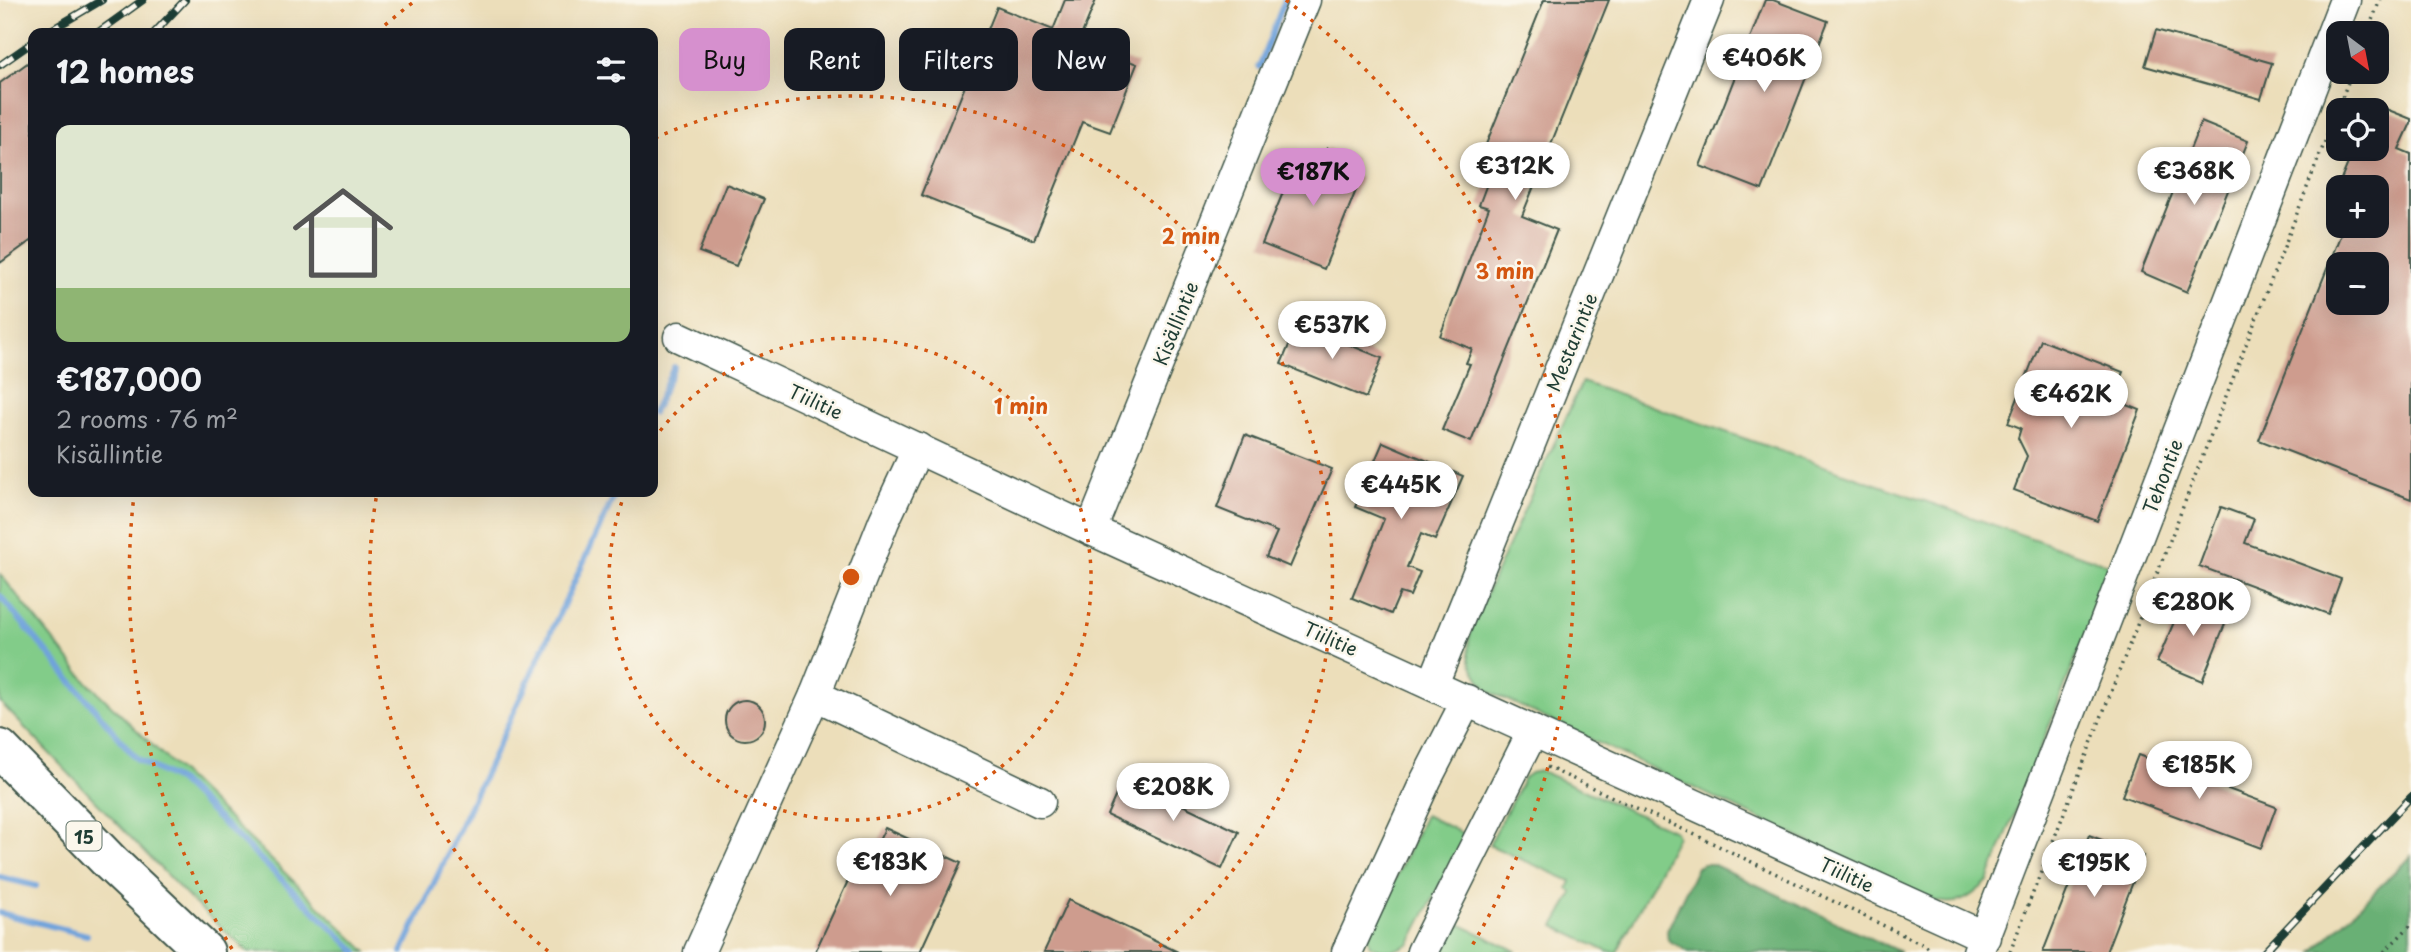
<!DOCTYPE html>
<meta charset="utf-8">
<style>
body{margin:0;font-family:"Playpen Sans",sans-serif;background:#20242c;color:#f1f3f6;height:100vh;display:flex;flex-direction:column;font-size:26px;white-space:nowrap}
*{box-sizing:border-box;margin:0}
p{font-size:23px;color:#9ea1a6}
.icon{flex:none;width:38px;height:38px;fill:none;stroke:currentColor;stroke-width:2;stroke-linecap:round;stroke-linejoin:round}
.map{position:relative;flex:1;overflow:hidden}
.panel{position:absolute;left:28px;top:28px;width:630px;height:469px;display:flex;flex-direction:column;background:#171b24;border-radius:14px;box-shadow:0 7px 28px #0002}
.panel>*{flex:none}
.hud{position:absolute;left:679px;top:28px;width:665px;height:63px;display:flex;gap:14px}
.needle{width:46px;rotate:148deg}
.fabs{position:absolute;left:2326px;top:21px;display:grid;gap:14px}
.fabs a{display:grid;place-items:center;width:63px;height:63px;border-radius:14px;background:#171b24;box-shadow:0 7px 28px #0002;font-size:35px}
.price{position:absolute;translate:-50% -60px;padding:0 16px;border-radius:24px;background:#fff;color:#222;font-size:23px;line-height:46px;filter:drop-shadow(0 2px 4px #0008)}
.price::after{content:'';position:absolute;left:50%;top:42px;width:21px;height:16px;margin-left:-10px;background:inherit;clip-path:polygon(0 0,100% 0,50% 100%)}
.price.selected{background:#d690ce;color:#111}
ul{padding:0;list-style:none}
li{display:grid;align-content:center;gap:14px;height:371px;padding:0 28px}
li+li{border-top:2px solid #363941}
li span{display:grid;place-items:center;height:217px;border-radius:14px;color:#555}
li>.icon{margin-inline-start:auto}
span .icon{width:126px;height:126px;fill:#fffc;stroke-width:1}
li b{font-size:30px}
h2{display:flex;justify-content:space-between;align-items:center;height:84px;padding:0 28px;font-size:30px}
.tag{padding:0 24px;border-radius:14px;background:#171b24;box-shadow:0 7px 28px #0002;font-size:24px;line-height:63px}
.tag.selected{background:#d690ce;color:#111}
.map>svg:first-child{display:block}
.green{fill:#82cc89;stroke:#50845e;stroke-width:2}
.forest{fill:#69b075;stroke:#447654;stroke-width:2}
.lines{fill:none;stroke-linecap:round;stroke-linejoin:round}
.stream{stroke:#6fa3db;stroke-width:6}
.building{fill:#ce9c8e;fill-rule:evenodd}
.minor-casing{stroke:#3e5548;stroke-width:33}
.highway-casing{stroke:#3e5548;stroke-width:42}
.path{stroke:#3e5548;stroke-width:3.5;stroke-dasharray:2 5;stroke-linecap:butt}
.minor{stroke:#fff;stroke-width:30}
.highway{stroke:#fff;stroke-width:38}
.rail-casing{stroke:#1f3d34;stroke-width:8}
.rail{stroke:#fbf7ec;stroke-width:5;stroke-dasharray:16;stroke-linecap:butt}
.ring{fill:none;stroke:#d45610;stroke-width:3.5;stroke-dasharray:3.5 7}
.labels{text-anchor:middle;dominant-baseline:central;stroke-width:5;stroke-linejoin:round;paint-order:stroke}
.shield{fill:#fbf7ec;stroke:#61756b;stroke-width:2}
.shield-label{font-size:18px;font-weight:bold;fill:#1f3d34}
.street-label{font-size:19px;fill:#1f3d34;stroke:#fbf7ec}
.centre{fill:#d45610;stroke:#fbf7ec;stroke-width:3.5}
.ring-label{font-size:21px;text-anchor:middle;font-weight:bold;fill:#d45610;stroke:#fbf7ec;stroke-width:5;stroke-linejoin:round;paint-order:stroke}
</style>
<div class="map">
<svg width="2411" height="952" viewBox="0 0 2411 952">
<rect width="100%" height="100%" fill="#fbf7ec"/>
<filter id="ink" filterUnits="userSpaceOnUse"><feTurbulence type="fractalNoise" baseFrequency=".0143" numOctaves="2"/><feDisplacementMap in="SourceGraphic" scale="14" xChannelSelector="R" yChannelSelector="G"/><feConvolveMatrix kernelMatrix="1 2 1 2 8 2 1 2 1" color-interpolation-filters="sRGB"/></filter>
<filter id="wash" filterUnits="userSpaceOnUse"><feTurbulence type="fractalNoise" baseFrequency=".00686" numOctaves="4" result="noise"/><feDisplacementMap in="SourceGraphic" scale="28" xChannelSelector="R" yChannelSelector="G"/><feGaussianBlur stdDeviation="1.57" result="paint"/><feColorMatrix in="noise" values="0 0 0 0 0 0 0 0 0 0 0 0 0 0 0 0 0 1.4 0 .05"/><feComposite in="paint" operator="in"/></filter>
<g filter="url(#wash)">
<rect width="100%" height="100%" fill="#ecdeba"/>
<g class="green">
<path d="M 1582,382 L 2112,566 L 1988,881 C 1969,899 1960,906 1934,901 L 1488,691 C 1468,663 1463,654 1474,621 Z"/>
<path d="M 0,574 L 87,682 L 367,952 L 248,952 L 191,900 L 0,702 Z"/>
<path d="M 1541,771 L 1675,831 L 1677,836 L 1617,952 L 1608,952 L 1554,926 L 1573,893 L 1568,889 L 1571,881 L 1489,845 L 1524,778 L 1531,773 Z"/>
<path d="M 1425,815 L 1466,835 L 1410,943 C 1396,952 1386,952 1370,946 L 1368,937 Z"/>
<path d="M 1457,923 L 1516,951 L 1516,952 L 1442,952 Z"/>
</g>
<g class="forest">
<path d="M 2411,856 L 2411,952 L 2313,952 Z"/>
<path d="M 1703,864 L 1712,864 L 1900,952 L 1689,952 L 1668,940 L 1667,931 L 1697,867 Z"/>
</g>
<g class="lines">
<g class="stream">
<path d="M 1259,67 L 1285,0"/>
<path d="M 653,413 L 674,367"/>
<path d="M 0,596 L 136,758 L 180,782 L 357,952"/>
<path d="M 0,877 L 36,886"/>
<path d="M 0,913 L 87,935"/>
<path d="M 402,952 L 616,492"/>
</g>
</g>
<g id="blocks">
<g class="building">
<path d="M 1065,0 L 1096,0 L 1079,41 L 1137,64 L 1110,132 L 1082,122 L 1034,240 L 921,195 L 997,7 L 1053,30 Z"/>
<path d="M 1544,0 L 1609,0 L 1522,216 L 1557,230 L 1471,442 L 1442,430 L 1470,364 L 1466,363 L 1472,349 L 1440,336 L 1489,208 L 1479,205 L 1491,173 L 1477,167 Z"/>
<path d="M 1765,0 L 1773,0 L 1828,21 L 1762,190 L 1700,166 Z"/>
<path d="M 2156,30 L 2272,63 L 2261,99 L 2145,66 Z"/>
<path d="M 33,59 L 33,239 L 0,263 L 0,83 Z"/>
<path d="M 2376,105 L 2411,119 L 2411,123 L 2399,149 L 2411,154 L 2411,499 L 2259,440 L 2344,226 L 2376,226 L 2376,187 L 2338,187 L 2354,149 L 2376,149 ZM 2338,264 L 2376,264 L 2376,303 L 2338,303 Z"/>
<path d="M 2201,122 L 2248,141 L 2187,292 L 2141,272 Z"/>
<path d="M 1327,148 L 1355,159 L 1349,174 L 1361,178 L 1324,269 L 1262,244 L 1299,153 L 1321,162 Z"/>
<path d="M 726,184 L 764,199 L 736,266 L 699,252 Z"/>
<path d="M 1298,324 L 1382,358 L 1366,398 L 1281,364 Z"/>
<path d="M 2041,340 L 2123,372 L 2112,399 L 2140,410 L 2097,521 L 2014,490 L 2027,456 L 2018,438 L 2021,428 L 2008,423 Z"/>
<path d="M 1245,435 L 1332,469 L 1290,567 L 1266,557 L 1277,532 L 1217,508 Z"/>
<path d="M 1383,442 L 1463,476 L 1435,540 L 1421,534 L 1407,567 L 1420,572 L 1410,596 L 1400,593 L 1391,614 L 1352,598 L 1384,519 L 1355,507 Z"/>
<path d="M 2221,507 L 2254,519 L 2245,543 L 2341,579 L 2328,614 L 2199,566 Z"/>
<path d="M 2185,596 L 2229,614 L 2202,681 L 2157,662 Z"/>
<circle cx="745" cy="720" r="20"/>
<path d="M 2138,755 L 2276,807 L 2261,848 L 2122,796 Z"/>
<path d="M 1124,777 L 1239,832 L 1222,869 L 1107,815 Z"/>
<path d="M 885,828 L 961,863 L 920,952 L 815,952 L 865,844 L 875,849 Z"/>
<path d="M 2089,835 L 2143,856 L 2106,952 L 2043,952 Z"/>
<path d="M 1068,900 L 1178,952 L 1044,952 Z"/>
</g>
</g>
</g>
<g filter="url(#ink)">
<use href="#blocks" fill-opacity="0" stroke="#3e5548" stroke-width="2"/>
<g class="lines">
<g class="minor-casing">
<g id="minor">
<path d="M 679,337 L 1091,530 L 1985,937"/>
<path d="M 1091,530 L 1305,0"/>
<path d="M 1433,684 L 1709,0"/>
<path d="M 815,695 L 1040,802"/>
<path d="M 699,952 L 815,695 L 884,521 L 918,448"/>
<path d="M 1347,952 L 1426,780 L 1467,700"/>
<path d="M 1422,952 L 1533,731"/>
<path d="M 1978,952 L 2345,0"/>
</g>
</g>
<g class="highway-casing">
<path id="highway" d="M 0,749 L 111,863 L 205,952"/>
</g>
<g class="path">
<path d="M 2367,33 L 2380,0"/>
<path d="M 1547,767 L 1704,839 L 1926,946 L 1932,952"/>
<path d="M 2010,952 L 2352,72"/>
<path d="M 2384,952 L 2411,925"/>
</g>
<use href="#minor" class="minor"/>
<use href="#highway" class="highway"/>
<g class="rail-casing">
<g id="rail">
<path d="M 46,33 L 102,0"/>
<path d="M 97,33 L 143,0"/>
<path d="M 154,33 L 185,0"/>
<path d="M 0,65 L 33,42"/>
<path d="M 2264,952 L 2411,797"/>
</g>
</g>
<use href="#rail" class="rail"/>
</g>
</g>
<g class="ring">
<path d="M654 439A241 241 0 1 1 625 493"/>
<path d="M548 951A481 481 0 0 1 377 493M655 138A481 481 0 0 1 1154 951"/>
<path d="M232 949A722 722 0 0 1 134 495M377 32A722 722 0 0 1 416 0M1286 0A722 722 0 0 1 1470 949"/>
</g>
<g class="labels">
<rect class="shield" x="66.5" y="821.5" width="35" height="29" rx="5"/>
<g class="shield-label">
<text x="84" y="836">15</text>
</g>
<g class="street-label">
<text transform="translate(1175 323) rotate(-68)">Kisällintie</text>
<text transform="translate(1571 342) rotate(-68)">Mestarintie</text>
<text transform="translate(816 401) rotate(25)">Tiilitie</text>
<text transform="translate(2162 476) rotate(-69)">Tehontie</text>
<text transform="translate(1331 638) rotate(24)">Tiilitie</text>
<text transform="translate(1847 874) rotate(25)">Tiilitie</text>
</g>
</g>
<circle cx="851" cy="577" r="10" class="centre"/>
<g class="ring-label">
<text x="1191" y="244">2 min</text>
<text x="1505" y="279">3 min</text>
<text x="1021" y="414">1 min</text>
</g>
</svg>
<div class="fabs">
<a><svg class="needle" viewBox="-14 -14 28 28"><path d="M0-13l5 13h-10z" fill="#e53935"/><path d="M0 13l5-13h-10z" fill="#9ea1a6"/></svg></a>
<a><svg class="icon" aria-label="locate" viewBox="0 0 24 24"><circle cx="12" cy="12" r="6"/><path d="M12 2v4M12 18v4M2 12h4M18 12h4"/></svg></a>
<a>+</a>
<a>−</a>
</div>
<b class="price" style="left:1764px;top:94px">€406K</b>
<b class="price" style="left:1515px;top:202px">€312K</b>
<b class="price" style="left:2194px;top:207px">€368K</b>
<b class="price selected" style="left:1313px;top:208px">€187K</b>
<b class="price" style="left:1332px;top:361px">€537K</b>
<b class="price" style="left:2071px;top:430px">€462K</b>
<b class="price" style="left:1401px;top:521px">€445K</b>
<b class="price" style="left:2193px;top:638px">€280K</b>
<b class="price" style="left:2199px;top:801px">€185K</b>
<b class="price" style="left:1173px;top:823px">€208K</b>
<b class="price" style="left:890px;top:898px">€183K</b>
<b class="price" style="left:2094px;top:899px">€195K</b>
<div class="hud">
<a class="tag selected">Buy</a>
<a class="tag">Rent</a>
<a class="tag">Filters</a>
<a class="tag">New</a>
</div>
<section class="panel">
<h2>12 homes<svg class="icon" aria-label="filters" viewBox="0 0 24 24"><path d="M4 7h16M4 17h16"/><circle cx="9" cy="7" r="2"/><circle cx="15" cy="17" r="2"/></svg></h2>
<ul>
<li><span style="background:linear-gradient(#dfe7d0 75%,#8fb573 0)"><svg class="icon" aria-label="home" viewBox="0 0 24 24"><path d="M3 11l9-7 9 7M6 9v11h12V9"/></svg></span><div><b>€187,000</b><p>2 rooms · 76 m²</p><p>Kisällintie</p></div></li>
</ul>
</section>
</div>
